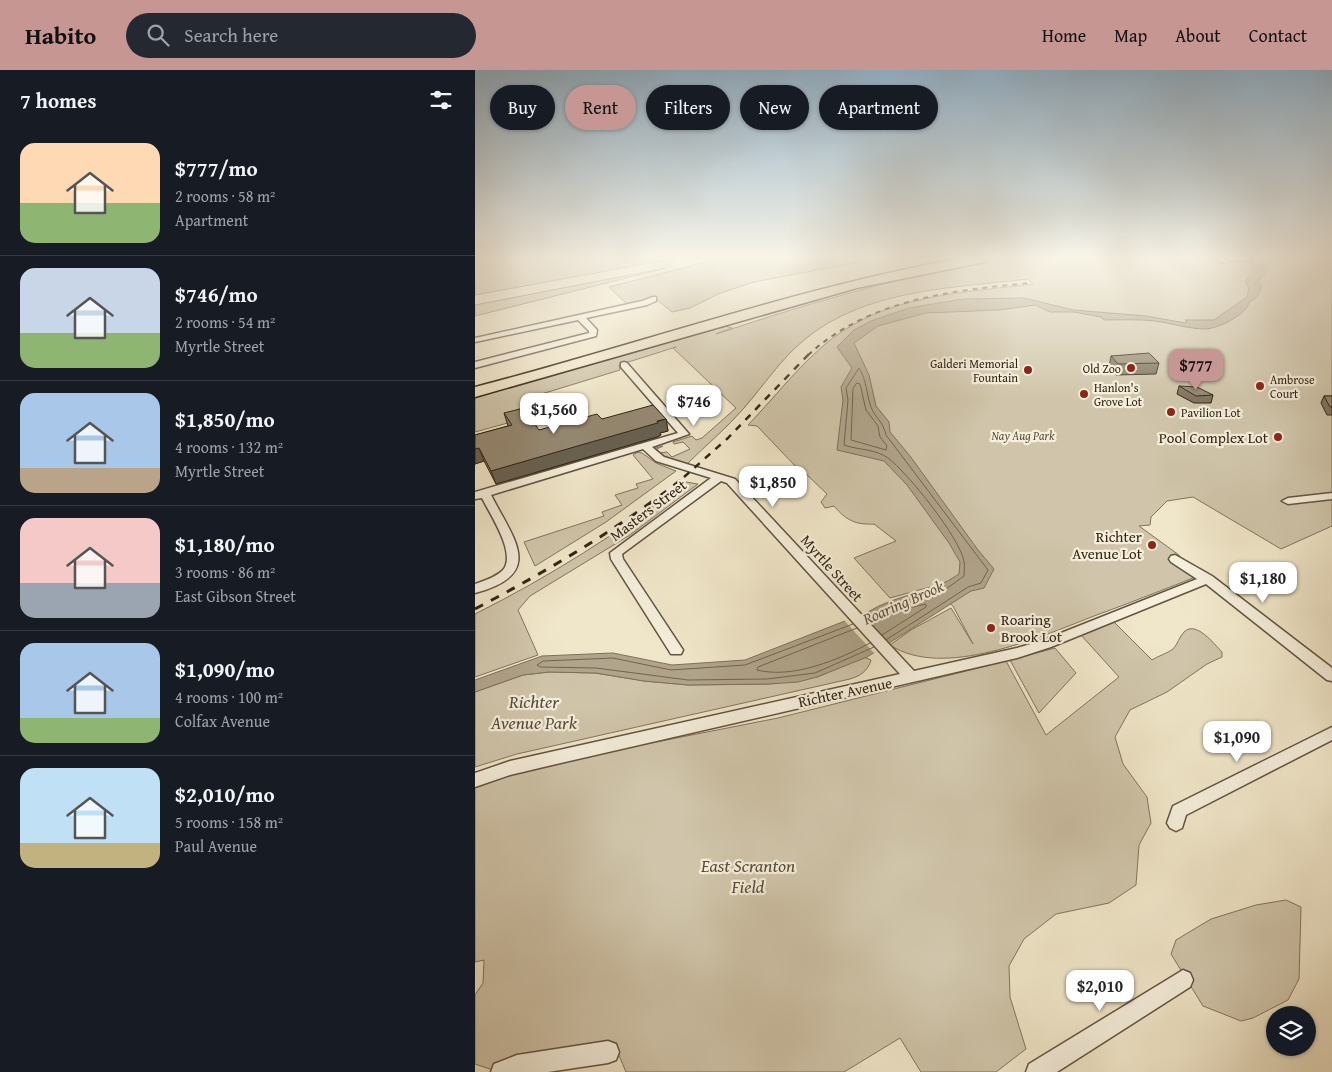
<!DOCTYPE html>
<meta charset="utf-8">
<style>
body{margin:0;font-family:"Gentium Book Plus",serif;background:#242831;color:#f1f3f6;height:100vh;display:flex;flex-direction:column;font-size:19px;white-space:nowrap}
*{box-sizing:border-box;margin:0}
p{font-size:16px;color:#9ea1a6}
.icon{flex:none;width:28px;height:28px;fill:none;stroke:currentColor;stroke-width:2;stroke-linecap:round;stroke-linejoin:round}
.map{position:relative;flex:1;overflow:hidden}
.details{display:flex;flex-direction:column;background:#171b24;width:475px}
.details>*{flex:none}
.top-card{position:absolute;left:15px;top:15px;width:475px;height:45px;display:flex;gap:10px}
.tools{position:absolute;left:791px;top:936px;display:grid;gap:10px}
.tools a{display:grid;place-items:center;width:50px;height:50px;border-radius:50%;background:#171b24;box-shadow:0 1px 4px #0004;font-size:25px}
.price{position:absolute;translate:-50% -42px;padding:0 11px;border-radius:10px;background:#fff;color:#222;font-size:16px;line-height:32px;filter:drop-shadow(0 1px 2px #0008)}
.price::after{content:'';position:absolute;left:50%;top:30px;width:15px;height:11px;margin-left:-8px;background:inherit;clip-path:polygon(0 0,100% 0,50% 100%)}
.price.on{background:#c59692;color:#111}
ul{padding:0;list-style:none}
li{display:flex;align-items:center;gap:15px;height:125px;padding:0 20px}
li+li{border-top:1px solid #363941}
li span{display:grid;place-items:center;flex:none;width:140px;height:100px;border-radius:15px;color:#555}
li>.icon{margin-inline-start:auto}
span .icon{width:60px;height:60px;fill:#fffc;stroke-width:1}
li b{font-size:21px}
h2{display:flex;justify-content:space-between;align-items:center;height:60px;padding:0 20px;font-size:21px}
.pill{padding:0 18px;border-radius:22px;background:#171b24;box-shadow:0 1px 4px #0004;font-size:18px;line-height:45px}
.pill.on{background:#c59692;color:#111}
header{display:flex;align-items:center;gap:30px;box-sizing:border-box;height:70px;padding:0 25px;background:#c59692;color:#111}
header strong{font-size:24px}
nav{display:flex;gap:28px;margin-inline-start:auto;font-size:18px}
.search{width:350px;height:45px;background:#242831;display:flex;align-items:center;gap:12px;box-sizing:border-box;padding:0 18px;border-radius:28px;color:#9ea1a6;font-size:19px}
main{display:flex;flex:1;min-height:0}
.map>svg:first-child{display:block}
.green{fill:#d0c5aa;stroke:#82745e}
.water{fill:#b0a48b;stroke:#7e715b}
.pier{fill:#f0e6c9}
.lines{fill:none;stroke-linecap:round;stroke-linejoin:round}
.shore{stroke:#72644f;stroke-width:1}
.minor-casing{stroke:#625440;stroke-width:3}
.motorway-casing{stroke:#332413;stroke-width:3}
.minor{fill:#f5efdc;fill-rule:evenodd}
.motorway{fill:#f0e6c9;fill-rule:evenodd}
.rail-far2{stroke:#332413;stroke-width:2;stroke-dasharray:5 5;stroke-linecap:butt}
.rail-far1{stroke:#332413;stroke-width:2.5;stroke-dasharray:7 7;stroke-linecap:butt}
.rail{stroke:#332413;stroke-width:3;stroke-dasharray:9 9;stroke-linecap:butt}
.wall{fill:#807662;stroke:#332413}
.shaded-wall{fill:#686050;stroke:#332413}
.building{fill:#958972;stroke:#332413}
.poi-dot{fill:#8f2418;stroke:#f5efdc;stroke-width:2}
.labels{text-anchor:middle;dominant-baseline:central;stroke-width:4.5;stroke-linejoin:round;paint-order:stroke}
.far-poi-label{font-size:12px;fill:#332413;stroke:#f5efdc;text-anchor:start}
.far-park-label{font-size:12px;font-style:italic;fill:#5a4c39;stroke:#f5efdc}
.poi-label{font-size:15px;fill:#332413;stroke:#f5efdc;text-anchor:end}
.street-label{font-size:15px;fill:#332413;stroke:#f5efdc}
.water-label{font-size:16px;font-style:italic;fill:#5f513d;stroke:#f5efdc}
.near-park-label{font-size:18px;font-style:italic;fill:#5a4c39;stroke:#f5efdc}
</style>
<header>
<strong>Habito</strong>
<div class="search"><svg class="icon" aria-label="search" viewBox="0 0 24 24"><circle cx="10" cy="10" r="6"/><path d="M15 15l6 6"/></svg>Search here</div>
<nav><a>Home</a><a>Map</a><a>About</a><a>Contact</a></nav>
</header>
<main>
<section class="details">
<h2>7 homes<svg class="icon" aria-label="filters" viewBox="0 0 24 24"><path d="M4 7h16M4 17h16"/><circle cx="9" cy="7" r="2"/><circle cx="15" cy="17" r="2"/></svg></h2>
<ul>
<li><span style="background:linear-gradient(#ffd9b3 60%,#8fb573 0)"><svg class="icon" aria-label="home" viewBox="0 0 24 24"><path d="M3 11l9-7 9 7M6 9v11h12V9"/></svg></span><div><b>$777/mo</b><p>2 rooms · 58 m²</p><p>Apartment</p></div></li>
<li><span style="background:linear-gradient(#c9d6e8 65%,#8fb573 0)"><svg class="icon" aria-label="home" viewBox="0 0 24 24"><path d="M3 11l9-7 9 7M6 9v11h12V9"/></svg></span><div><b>$746/mo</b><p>2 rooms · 54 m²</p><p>Myrtle Street</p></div></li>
<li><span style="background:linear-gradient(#a9c7e8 75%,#b9a48a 0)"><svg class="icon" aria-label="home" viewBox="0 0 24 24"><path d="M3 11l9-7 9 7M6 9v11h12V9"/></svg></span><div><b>$1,850/mo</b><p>4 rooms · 132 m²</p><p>Myrtle Street</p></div></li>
<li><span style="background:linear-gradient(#f6c9c9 65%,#9aa5b1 0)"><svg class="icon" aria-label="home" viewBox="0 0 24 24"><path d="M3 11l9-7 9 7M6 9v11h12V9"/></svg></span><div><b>$1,180/mo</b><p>3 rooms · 86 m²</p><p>East Gibson Street</p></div></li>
<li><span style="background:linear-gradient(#a9c7e8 75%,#8fb573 0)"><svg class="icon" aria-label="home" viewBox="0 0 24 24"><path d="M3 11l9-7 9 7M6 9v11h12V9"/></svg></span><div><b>$1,090/mo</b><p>4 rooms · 100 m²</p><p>Colfax Avenue</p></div></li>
<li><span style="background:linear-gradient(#bfe0f5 75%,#c2b280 0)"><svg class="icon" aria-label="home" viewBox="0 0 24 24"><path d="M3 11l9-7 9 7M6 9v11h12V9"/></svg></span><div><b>$2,010/mo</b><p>5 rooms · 158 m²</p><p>Paul Avenue</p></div></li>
</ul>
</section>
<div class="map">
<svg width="857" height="1002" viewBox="0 0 857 1002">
<rect width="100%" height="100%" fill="#f0e6c9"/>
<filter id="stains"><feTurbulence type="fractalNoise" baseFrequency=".004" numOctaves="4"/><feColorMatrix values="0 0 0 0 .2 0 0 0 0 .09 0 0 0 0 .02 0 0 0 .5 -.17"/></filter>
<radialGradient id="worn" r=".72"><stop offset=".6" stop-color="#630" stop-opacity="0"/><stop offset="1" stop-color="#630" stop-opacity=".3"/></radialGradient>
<g class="green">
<path d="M 0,188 L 202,188 L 0,225 Z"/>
<path d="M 247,188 L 406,188 L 279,212 L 243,224 L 215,238 L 197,242 L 180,228 L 152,234 L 134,217 Z"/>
<path d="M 549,188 L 760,188 L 742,191 L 744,194 L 774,191 L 776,193 L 814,188 L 857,188 L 857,456 L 806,479 L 718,427 L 692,431 L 676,447 L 675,455 L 664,456 L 704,485 L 718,508 C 685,521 652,534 619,546 C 565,567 468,610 415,575 L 436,560 L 476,538 L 498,574 L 478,536 L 455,517 L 415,528 L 379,488 L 421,471 L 399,454 C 380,455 371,450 359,436 L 350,438 L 346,432 L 352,424 L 330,403 L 327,403 L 282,356 L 273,355 C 303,324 335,281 371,259 C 426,224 496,222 558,214 L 553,209 C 478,218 390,219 329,270 C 306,289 289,315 269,338 C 252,358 231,375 212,394 C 199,391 189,387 177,379 L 188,376 L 182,379 L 184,383 L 192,382 L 197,387 L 215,379 L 208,372 L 199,374 L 198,372 L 217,366 L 221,370 L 227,368 L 261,338 L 198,278 L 201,277 L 144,295 L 145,300 L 60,326 L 63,326 L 52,333 L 58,346 L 0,362 L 0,327 L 251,256 L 257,258 L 241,264 C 341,231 444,200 549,188 Z"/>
<path d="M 191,198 L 0,246 L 0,235 Z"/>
<path d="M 163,382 L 167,383 L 181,393 L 201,401 L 131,452 L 60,496 L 49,472 L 129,446 L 127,442 L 147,435 L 140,425 L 163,418 L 161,414 L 178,409 L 158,385 Z"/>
<path d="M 211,412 L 223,414 L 155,465 L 55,526 L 43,540 L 63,585 L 0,607 L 0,544 C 76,506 143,463 211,412 Z"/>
<path d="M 638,551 L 677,590 C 683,586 693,583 698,579 C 703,574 704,567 709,562 C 721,550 739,574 747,582 L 747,587 L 732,594 L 692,622 L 655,640 L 640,667 L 648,694 L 672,727 L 676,753 L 664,775 L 661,815 L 634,833 L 581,844 L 549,869 L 534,896 L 535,927 L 551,979 L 521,1002 L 446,1002 L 425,968 L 369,1002 L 151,1002 L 140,976 L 21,1001 L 0,994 L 0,925 L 8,913 L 9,890 L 0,892 L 0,714 L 34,701 L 303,648 L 531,591 L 571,665 L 644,607 L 605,564 Z"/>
<path d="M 580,578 L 601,603 L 564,643 L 535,590 Z"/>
<path d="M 389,587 L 396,590 C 393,601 385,606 375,609 L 42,684 L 0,697 L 0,622 L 48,605 L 74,602 L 120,603 L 169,611 L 213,615 L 294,614 L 342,607 Z"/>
<path d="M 811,830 L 826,837 L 824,909 L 813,930 L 778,948 L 766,951 L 728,936 L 696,884 L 701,870 L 736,849 L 781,835 Z"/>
</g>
<path class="water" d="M 770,188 L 783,188 L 792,196 L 790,203 L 782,212 L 787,216 C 784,224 782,229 774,232 C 773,244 742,259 730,259 C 714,259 696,253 680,251 C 664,249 646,250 629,250 L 626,247 L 599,242 L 575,242 L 561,235 L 524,240 L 451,243 L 403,256 L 379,273 L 394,305 L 401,336 L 414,352 L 415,362 L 435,386 L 503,480 L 519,499 L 509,518 L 496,521 L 392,587 L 342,607 L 323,612 L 294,614 L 213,615 L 169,611 L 121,603 L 74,602 L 48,605 L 0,622 L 0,610 L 67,586 L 138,583 L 197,595 L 270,590 L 393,542 C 421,524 457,524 484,504 L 485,492 L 474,473 L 432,415 L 409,391 L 362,380 L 368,330 L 366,317 L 377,298 L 362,277 L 379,260 L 396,251 L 434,238 L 488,229 L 549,228 L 598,240 L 671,246 L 710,253 L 712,252 L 710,250 L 739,250 L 772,227 L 774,218 L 770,211 L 779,203 L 776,198 L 779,196 L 779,194 Z"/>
<path class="pier" d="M 383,543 L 415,576 L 399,583 L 368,549 Z"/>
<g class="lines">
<g class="shore">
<path d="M 382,313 L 385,314 L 391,340 L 403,356 L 405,367 L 412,376 L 411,380 L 376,370 L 378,319 Z"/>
<path d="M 391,548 L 418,534 L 471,519 L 489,506 C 489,501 490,495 489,491 C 484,467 433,403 413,388 C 401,379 383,380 369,375 L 373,330 L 371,318 L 384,298 C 392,311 391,323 396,337 C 400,348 408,351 411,365 L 513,500 L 506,513 L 493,517 L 411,570"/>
<path d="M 396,553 L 412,543 L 451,534 L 451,537 L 407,565"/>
<path d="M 378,554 L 270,595 L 196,600 L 138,588 L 68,591 L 62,595 L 65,597 L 121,598 L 213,610 L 292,609 L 340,603 L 399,577"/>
<path d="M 382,558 L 283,597 L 282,600 C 318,609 363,590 395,573"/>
</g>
<g class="minor-casing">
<g id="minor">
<path d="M 178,227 L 181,227 L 181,231 L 172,235 L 111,248 L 122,260 L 121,266 L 0,298 L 0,292 L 114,263 L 114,261 L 103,250 L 0,272 L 0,268 L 167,231 Z"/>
<path d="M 149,292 L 152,293 L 214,364 L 177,377 L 189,387 L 260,409 L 439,601 L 542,578 L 566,571 L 722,509 L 696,492 L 694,489 L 696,486 L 700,485 L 737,506 L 857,598 L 857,611 L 852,610 L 731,514 L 576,577 L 542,588 L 77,695 L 35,705 L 0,717 L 0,703 L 35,691 L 425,604 L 252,413 L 246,411 L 147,484 L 148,489 L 208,580 L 206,584 L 196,584 L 136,489 L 135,483 L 236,408 L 181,391 L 168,379 L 16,425 C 39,470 71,504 0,523 L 0,514 C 9,511 21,507 28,500 C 42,484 15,444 7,428 L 0,429 L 0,422 L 203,363 L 146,297 L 146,293 Z"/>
<path d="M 857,423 L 857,429 L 813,434 L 807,431 L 813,428 Z"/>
<path d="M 857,657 L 857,670 L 711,745 L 707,758 L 701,761 L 695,758 L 692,753 L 698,736 Z"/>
<path d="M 708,900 L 715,903 L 718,910 L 715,917 L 582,1002 L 551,1002 L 554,994 Z"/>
<path d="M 133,971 L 141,974 L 144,982 L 141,990 L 133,993 L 73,1002 L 16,1002 L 19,994 L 42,985 Z"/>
</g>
</g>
<g class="motorway-casing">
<path id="motorway" d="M 487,188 L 515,188 L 509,192 L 382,218 L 0,327 L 0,317 C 162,275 321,218 487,188 Z"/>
</g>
<use href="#minor" class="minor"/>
<use href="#motorway" class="motorway"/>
<g class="rail-far2">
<path d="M 744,193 L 790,188"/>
<path d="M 333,285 C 395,229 474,221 554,213"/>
</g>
<path class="rail-far1" d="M 209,407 L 253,368 L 334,284"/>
<path class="rail" d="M 0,539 C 74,500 145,458 211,406"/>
</g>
<g class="wall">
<path d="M 636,286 L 684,293 L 681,304 L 641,305 L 634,297 Z"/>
<path d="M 704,316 L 738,325 L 736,333 L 719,333 L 702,324 Z"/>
<path d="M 849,326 L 857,326 L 857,345 L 852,345 L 846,333 Z"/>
<path d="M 29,343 L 64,360 L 127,349 L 191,349 L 193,361 L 185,363 L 186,365 L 182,367 L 21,414 L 9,391 L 0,394 L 0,365 L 33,356 Z"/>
</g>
<g class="shaded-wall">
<path d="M 191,349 L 193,361 L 185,363 L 186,365 L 182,367 L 21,414 L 16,401 Z"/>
<path d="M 4,378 L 9,391 L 0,394 L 0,379 Z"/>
</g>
<g class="building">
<path d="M 674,283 L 684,293 L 643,294 L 636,286 Z"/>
<path d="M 704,316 L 722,317 L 738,325 L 721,326 Z"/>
<path d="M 849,326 L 857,326 L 857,337 L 855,337 Z"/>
<path d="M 178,335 L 191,349 L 182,351 L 183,353 L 179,354 L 16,401 L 4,378 L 0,379 L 0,365 L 37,355 L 29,343 L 49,338 L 64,360 L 122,344 L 127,349 Z"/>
</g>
<linearGradient id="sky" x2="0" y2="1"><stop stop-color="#91aec3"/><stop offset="0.57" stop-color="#f8f4e7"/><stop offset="1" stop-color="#f8f4e7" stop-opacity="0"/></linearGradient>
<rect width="857" height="329" fill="url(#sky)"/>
<g class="poi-dot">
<circle cx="656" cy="298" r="5"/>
<circle cx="553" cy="300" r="5"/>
<circle cx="785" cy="316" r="5"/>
<circle cx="609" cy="324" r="5"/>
<circle cx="696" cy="342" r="5"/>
<circle cx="803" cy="367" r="5"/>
<circle cx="677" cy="475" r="5"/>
<circle cx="516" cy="558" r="5"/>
</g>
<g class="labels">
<g class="far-poi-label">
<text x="543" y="293" text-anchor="end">Galderi Memorial<tspan x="543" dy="14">Fountain</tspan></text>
<text x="646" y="298" text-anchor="end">Old Zoo</text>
<text x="795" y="309">Ambrose<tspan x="795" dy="14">Court</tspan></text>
<text x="619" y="317">Hanlon's<tspan x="619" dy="14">Grove Lot</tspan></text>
<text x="706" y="342">Pavilion Lot</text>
</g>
<g class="far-park-label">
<text x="548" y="365">Nay Aug Park</text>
</g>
<g class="poi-label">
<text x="793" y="367">Pool Complex Lot</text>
<text x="667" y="466">Richter<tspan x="667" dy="17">Avenue Lot</tspan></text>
<text x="526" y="549" text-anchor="start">Roaring<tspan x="526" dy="17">Brook Lot</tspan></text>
</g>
<g class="street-label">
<text transform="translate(173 440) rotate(-37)">Masters Street</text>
<text transform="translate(357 498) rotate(48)">Myrtle Street</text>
<text transform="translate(370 622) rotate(-12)">Richter Avenue</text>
</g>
<g class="water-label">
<text transform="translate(428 532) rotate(-24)">Roaring Brook</text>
</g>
<g class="near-park-label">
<text x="59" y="631">Richter<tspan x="59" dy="21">Avenue Park</tspan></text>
<text x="273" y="795">East Scranton<tspan x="273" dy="21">Field</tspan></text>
</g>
</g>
<rect width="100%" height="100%" filter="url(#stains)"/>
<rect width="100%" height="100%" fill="url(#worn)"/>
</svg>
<div class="tools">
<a><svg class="icon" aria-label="layers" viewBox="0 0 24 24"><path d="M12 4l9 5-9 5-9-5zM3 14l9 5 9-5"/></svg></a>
</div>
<b class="price on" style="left:721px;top:321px">$777</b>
<b class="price" style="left:219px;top:357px">$746</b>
<b class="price" style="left:79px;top:365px">$1,560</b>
<b class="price" style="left:298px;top:438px">$1,850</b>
<b class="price" style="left:788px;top:534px">$1,180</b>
<b class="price" style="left:762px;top:693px">$1,090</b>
<b class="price" style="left:625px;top:942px">$2,010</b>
<div class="top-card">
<a class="pill">Buy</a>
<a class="pill on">Rent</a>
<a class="pill">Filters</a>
<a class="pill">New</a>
<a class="pill">Apartment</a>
</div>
</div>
</main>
